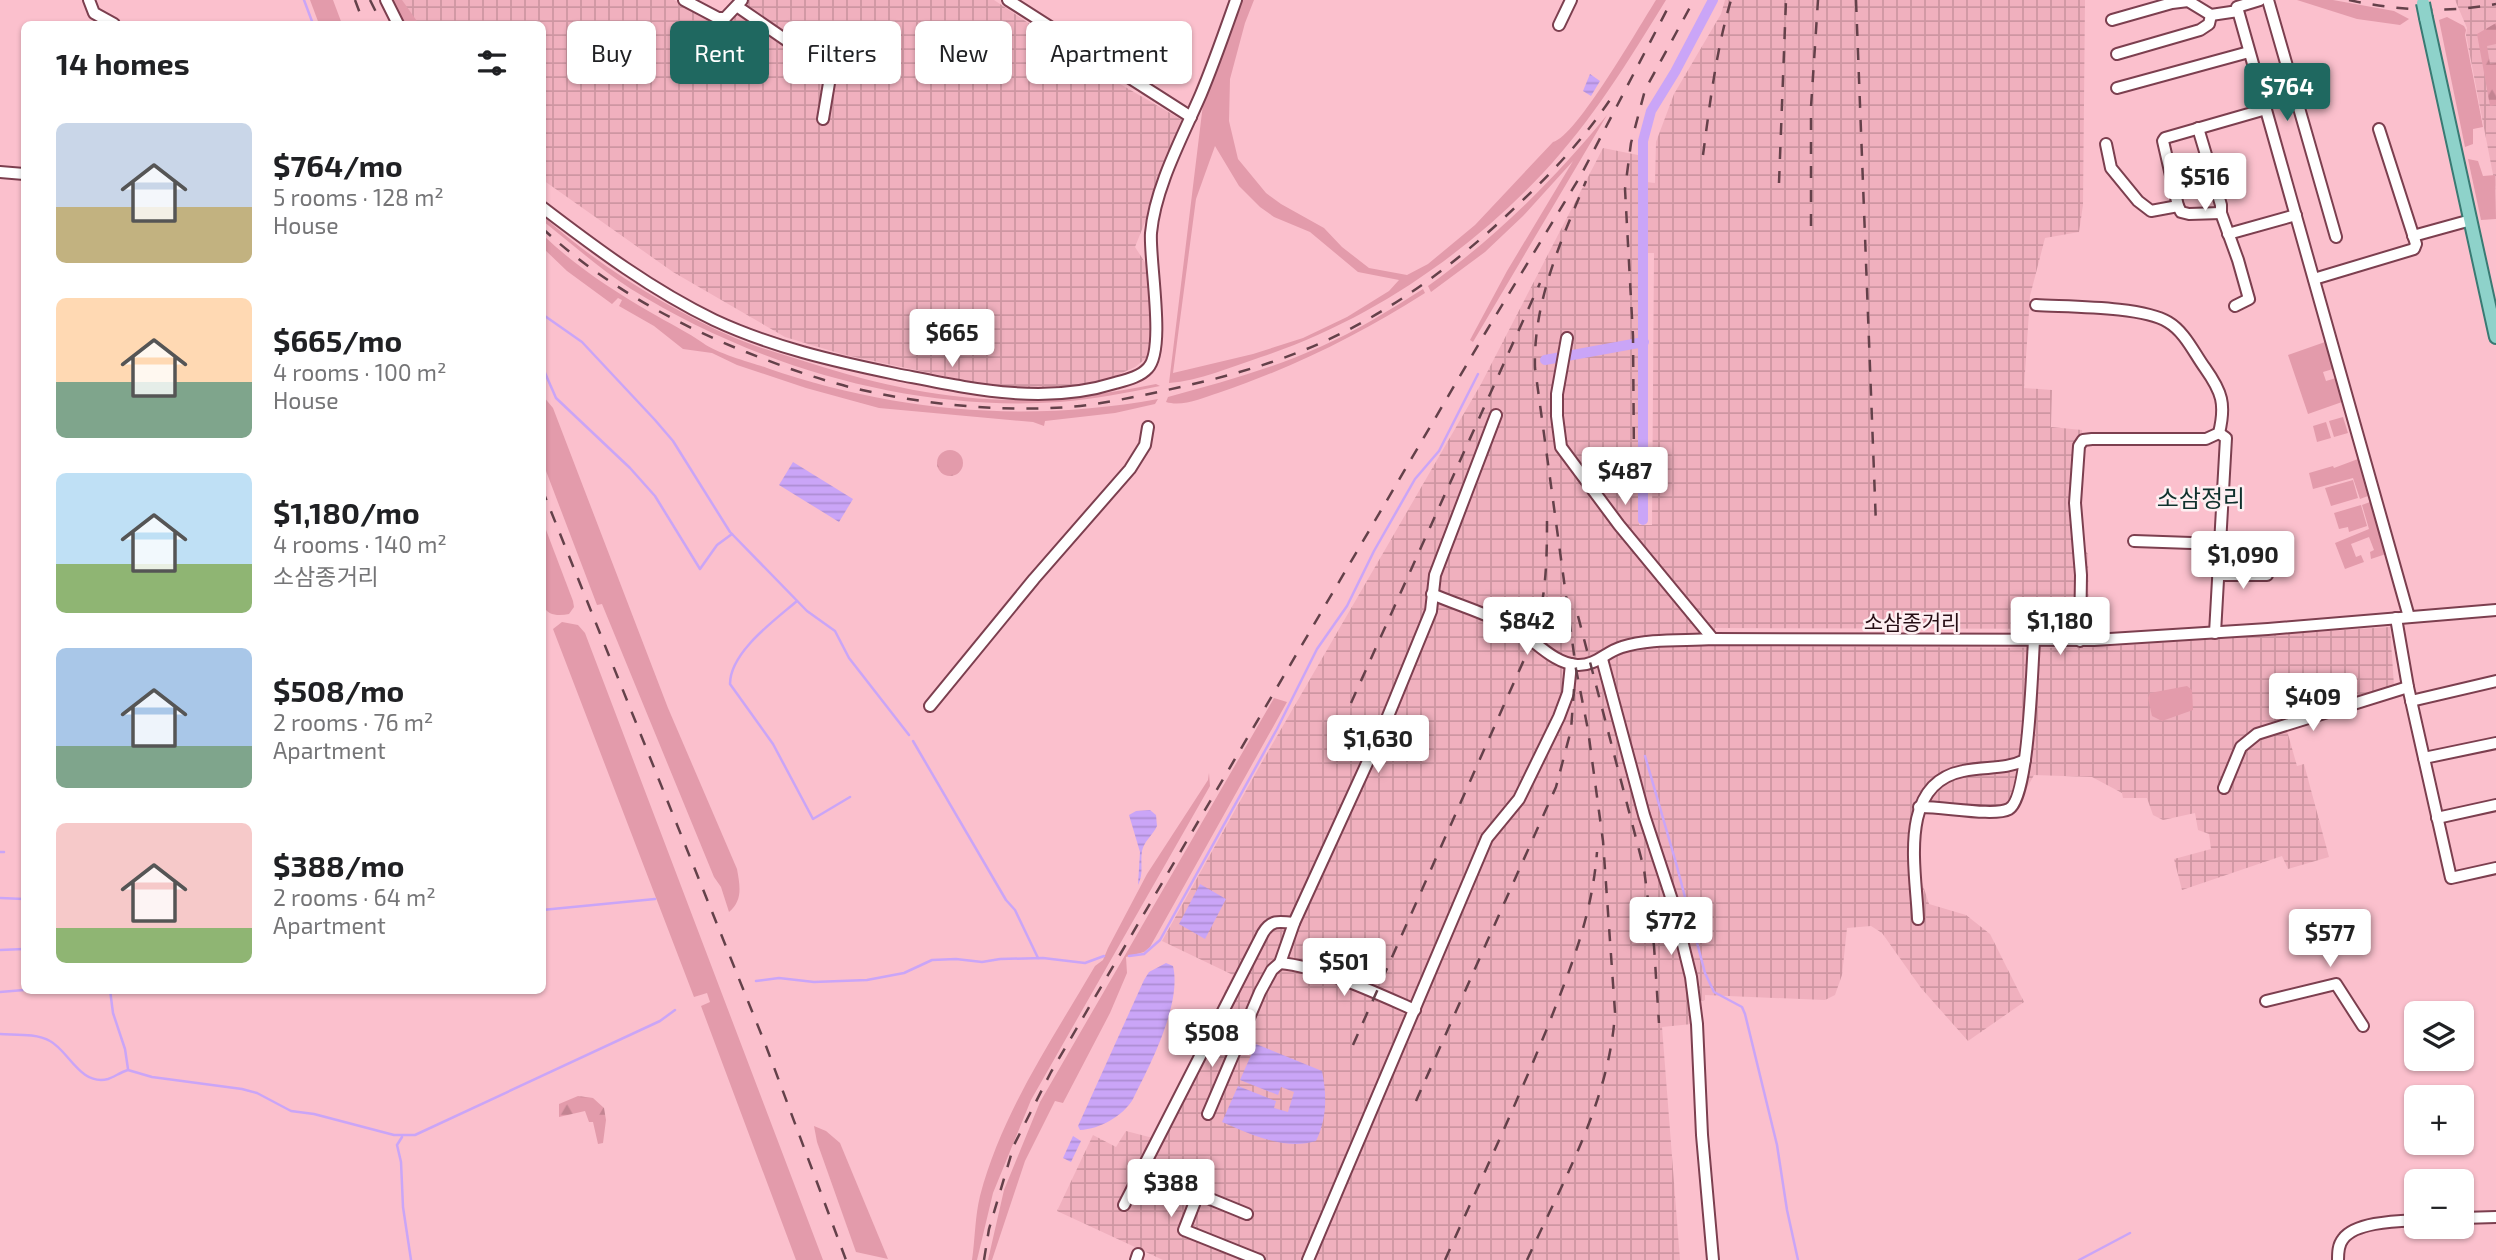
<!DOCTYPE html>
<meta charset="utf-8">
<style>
body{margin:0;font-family:"Exo 2","Noto Sans KR",sans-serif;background:#f2f2f2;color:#202124;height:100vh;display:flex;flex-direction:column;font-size:26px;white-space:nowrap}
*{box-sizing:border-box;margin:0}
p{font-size:23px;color:#757577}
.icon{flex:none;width:38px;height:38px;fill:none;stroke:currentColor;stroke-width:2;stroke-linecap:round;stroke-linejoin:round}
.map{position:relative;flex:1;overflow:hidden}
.side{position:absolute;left:21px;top:21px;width:525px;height:973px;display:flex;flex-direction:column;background:#fff;border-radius:10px;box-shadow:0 2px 5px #0004}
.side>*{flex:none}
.hud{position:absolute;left:567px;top:21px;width:665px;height:63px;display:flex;gap:14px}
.tools{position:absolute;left:2404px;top:1001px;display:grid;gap:14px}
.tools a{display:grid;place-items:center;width:70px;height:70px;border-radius:10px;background:#fff;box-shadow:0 2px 5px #0004;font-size:35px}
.price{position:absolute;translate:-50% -60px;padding:0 16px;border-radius:7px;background:#fff;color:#222;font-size:23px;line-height:46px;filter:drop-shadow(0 2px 4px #0008)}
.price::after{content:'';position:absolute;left:50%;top:42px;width:21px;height:16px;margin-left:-10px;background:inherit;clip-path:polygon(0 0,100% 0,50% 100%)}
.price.active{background:#1f6860;color:#fff}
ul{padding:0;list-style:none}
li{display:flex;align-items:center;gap:21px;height:175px;padding:0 35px}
li span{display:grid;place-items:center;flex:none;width:196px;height:140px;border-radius:10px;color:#555}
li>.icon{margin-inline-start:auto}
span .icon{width:84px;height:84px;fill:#fffc;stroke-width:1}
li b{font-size:30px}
h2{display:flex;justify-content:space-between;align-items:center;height:84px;padding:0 35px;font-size:30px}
.pill{padding:0 24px;border-radius:10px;background:#fff;box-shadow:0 2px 5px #0004;font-size:24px;line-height:63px}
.pill.active{background:#1f6860;color:#fff}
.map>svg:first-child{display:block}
.industrial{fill:url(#industrial-grid)}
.grass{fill:#e39bab;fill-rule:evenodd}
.forest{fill:url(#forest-firs)}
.water{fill:url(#water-rules)}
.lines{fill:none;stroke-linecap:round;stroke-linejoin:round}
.stream{stroke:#caa5f7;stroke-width:2.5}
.canal{stroke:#caa5f7;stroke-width:10}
.minor-casing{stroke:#7c3f4f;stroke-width:14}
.major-casing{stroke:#397a73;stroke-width:16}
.minor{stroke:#fff;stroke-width:10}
.major{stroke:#8ed2ca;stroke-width:12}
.rail{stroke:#64414a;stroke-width:2.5;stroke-dasharray:12 12;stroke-linecap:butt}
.major-bridge-casing{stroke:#397a73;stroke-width:16;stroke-linecap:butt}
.major-bridge{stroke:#8ed2ca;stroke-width:12}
.labels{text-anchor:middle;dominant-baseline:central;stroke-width:5;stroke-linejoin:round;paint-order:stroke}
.street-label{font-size:21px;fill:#260d14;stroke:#feeff2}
.quarter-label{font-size:24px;fill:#0f312d;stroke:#feeff2}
</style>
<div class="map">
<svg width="2496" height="1260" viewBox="0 0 2496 1260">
<defs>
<pattern id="industrial-grid" width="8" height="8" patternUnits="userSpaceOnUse" patternTransform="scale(1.75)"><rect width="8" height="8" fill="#f0b0be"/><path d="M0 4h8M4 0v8" fill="none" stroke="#ce96a2"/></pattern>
<pattern id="forest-firs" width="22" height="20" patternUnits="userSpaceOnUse" patternTransform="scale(1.75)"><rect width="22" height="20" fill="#e39bab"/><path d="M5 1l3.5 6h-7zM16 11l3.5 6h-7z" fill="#c38492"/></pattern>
<pattern id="water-rules" width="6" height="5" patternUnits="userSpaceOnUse" patternTransform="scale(1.75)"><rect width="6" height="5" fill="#caa5f7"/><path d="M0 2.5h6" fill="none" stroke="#ad8dd3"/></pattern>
</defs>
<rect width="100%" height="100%" fill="#fbc0cd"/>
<g class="industrial">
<path d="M 401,0 L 674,0 L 717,24 L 730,23 L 745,0 L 994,0 L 1115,81 L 1182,120 L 1184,124 L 1135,247 L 1148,267 L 1151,286 L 1149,356 L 1135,367 L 1109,379 L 1069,387 L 1005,389 L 845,355 L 785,337 L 673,272 L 543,180 L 542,24 L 418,24 Z"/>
<path d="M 1725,0 L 2085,0 L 2083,205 L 2079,232 L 2045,238 L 2030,296 L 2024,388 L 2052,390 L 2051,427 L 2082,430 L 2084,449 L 2078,468 L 2082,547 L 2088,554 L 2089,629 L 1715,628 L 1715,646 L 2083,648 L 2390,627 L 2394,686 L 2330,709 L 2284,720 L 2297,766 L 2304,764 L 2329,857 L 2288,869 L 2282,856 L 2182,890 L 2174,859 L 2211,849 L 2209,834 L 2198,830 L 2195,813 L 2163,820 L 2153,815 L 2147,798 L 2123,798 L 2122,793 L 2092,777 L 2034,775 L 2014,812 L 1998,818 L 1949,809 L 1921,812 L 1917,821 L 1920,876 L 1929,904 L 1966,915 L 1990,934 L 2024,1002 L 1968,1041 L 1921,988 L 1882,933 L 1871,926 L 1847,928 L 1842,975 L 1835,995 L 1825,1000 L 1705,995 L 1705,1000 L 1691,1003 L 1692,1024 L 1662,1027 L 1680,1260 L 1163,1260 L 1057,1211 L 1093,1135 L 1116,1147 L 1126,1131 L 1153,1138 L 1233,975 L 1162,941 L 1258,769 L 1481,384 L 1603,148 L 1638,155 L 1641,373 L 1639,525 L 1652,525 L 1654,253 L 1646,253 L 1646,182 L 1655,183 L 1656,142 L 1674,94 L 1721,14 Z"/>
<path d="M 2455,0 L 2496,0 L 2496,190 L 2466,35 L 2467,28 Z"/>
</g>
<g class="grass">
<path d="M 310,0 L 333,0 L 342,24 L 319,24 Z"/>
<path d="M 390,0 L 402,0 L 419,24 L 403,24 Z"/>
<path d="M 1242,0 L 1254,0 L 1245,23 L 1230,79 L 1229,121 L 1238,159 L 1266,193 L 1281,204 L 1324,228 L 1342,247 L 1369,268 L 1407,275 L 1428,264 L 1475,225 L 1553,142 C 1576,137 1640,25 1656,0 L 1666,0 C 1629,60 1592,121 1543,173 C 1466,255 1367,322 1261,357 C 1231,367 1199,381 1169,383 L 1204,96 ZM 1215,146 L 1239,186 L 1260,207 L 1274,217 L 1310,232 L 1358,272 L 1399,280 L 1389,291 L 1347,317 L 1303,338 L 1253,354 L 1173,373 L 1196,199 Z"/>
<path d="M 2297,0 L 2333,0 L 2394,11 L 2409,19 L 2400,25 L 2357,19 Z"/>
<path d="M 2447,17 L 2464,26 L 2466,30 L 2465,35 L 2483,127 L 2473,129 L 2473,144 L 2465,147 L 2439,20 Z"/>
<path d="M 1607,115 L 1473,342 L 1470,340 L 1507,271 L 1573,161 L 1523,216 L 1485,252 L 1431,292 L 1428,286 C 1496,237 1554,180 1607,115 Z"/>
<path d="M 2468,159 L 2478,161 L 2483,176 L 2495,175 L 2496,219 L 2481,220 Z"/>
<path d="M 542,215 C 595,264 670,310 735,338 C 759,348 785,355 810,363 C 878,385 947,400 1019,400 C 1065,400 1111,393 1156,384 L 1160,386 C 1127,393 1094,399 1060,402 C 911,412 757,367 631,289 C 600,269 572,244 543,221 Z"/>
<path d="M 543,235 C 574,265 612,290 650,312 C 667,322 689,333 703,343 C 718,354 750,362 767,368 C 894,412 1027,423 1158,399 L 1155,404 L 1115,413 L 1045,421 L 1044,426 L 1033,422 L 879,408 L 806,388 L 737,365 L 712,353 L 683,349 L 654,326 L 619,306 L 622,300 L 618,298 L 612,304 L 567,271 L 543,248 Z"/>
<path d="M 1423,289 L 1425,293 C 1359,335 1292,368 1218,393 C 1203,398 1182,407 1166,402 L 1168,397 C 1219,383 1271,369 1320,347 C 1356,331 1390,310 1423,289 Z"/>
<path d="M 2325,342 L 2333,369 L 2323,372 L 2326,381 L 2336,378 L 2342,402 L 2308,414 L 2288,355 Z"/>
<path d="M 543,396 L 553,408 L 668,708 L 737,869 C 740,886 743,900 729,912 L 721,887 L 714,877 L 602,604 L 597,605 L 543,463 Z"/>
<path d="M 2343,417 L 2348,433 L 2334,437 L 2329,421 Z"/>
<path d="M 2326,422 L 2331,438 L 2317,442 L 2313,426 Z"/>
<path d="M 2358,459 L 2368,496 L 2360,499 L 2353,478 L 2313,489 L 2309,473 L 2333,466 L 2334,468 Z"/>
<path d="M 2353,480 L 2358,498 L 2331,506 L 2325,488 Z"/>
<path d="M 2370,502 L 2386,554 L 2371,559 L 2370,552 L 2374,550 L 2369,537 L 2351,544 L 2356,557 L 2361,555 L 2364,562 L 2345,569 L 2335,543 L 2369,529 L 2362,505 Z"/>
<path d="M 2361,505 L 2367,526 L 2349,532 L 2348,527 L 2339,529 L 2334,513 Z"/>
<path d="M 543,522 L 573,601 L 574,607 L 569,614 C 559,616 547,616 543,605 Z"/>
<path d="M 562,622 L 578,625 L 585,633 L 823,1260 L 796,1260 L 701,1006 L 710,1002 L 707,993 L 694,997 L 553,629 Z"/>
<path d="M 2187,686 L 2192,690 L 2193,710 L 2162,721 L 2152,716 L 2148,698 L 2150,693 Z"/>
<path d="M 1274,698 L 1287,702 L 1150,947 L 1144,952 L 1126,957 L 1127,973 L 1110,1013 L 1063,1103 L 1055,1101 L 1025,1161 L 992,1260 L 988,1260 L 1004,1190 L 1040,1102 Z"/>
<path d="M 1209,773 L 1210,786 L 1031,1100 L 993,1193 L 977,1260 L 972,1260 C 975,1239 975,1216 980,1196 C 1002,1112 1052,1040 1095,966 L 1103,960 L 1108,948 L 1147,874 L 1208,780 Z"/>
<path d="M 814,1126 L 826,1131 L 840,1143 L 888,1259 L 856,1252 L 817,1142 Z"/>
</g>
<g class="forest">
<path d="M 2496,23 L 2496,44 L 2487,46 L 2490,64 L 2496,63 L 2496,105 L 2490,106 L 2477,34 Z"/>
<circle cx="950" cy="463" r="13"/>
<path d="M 578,1096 L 593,1098 L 604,1108 L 606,1120 L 603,1143 L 598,1144 L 593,1122 L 589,1122 L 585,1111 L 559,1117 L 559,1104 Z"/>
</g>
<g class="water">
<path d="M 1590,74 L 1600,81 L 1591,96 L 1583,91 Z"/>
<path d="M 793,462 L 853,499 L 839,522 L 779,485 Z"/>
<path d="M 1150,810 L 1156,815 L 1157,826 C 1153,835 1144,841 1142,851 C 1140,864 1144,873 1138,885 L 1140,852 L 1129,815 L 1136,811 Z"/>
<path d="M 1200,884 L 1226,899 L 1205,939 L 1179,924 Z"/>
<path d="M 1166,963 L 1173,966 C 1182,1004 1150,1065 1133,1099 C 1123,1116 1100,1129 1080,1130 L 1078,1126 L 1144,980 L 1149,972 Z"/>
<path d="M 1256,1044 L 1322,1071 C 1327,1095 1327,1119 1316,1141 C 1285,1151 1250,1134 1222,1122 L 1238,1086 L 1276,1101 L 1274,1108 L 1288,1112 L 1294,1092 L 1281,1087 L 1278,1095 L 1240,1080 Z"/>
<path d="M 1073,1136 L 1081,1141 L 1071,1162 L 1063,1158 Z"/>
</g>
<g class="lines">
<g class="stream">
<path d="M 304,0 L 313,24"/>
<path d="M 542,314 L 582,342 L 655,420 L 673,441 L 730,532 L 807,611 L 835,631 L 849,658 L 909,735"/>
<path d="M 542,366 L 556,398 L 630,468 L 655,496 L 700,569 L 717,545 L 732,534"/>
<path d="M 797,601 C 775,620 730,652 730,684 L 773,744 L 813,819 L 850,797"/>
<path d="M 913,741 L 1006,900 L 1015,910 L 1038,958"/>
<path d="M 1645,756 L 1676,863 L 1705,973 L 1714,992 L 1742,1007 L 1745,1014 L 1777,1145 L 1787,1210 L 1798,1260"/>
<path d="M 0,852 L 4,852"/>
<path d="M 0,898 L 24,899"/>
<path d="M 542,910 L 655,899"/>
<path d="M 0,950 L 24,949"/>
<path d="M 1129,956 L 1144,954 L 1160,940 L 1277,729 L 1317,649 L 1347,606 L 1374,551 L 1415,479 L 1439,451 L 1478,374"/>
<path d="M 756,981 L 779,978 L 814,982 L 867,980 L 904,973 L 932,960 L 956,959 L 982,962 L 1000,959 L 1043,958 L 1085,963 L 1104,956"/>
<path d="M 110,990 L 113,1013 L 125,1049 L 128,1069"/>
<path d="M 0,992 L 24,990"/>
<path d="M 0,1034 C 15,1035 36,1033 50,1041 C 69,1051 80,1086 108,1079 C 114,1077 121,1072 128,1070 L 152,1077 L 242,1089 L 257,1093 L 291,1111 L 314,1114 L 394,1135 L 415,1135 L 660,1021 L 675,1010"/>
<path d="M 402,1137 L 397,1145 L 401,1162 L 403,1207 L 411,1260"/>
<path d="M 2079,1260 L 2130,1233"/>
</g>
<g class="canal">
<path d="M 1545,360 L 1644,342"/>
<path d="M 1643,520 L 1643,141 L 1651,111 L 1675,72 L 1713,0"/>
</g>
<g class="minor-casing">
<g id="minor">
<path d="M 89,0 L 94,13 L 114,24"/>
<path d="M 386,0 L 398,24"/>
<path d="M 684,0 L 718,18 L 725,18 L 742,0"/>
<path d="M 1008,0 L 1191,117"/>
<path d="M 2260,0 L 2237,7 L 2409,617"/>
<path d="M 2268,0 L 2336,237"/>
<path d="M 738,7 L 831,71 L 823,119"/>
<path d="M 2112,20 L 2172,3 L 2188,1 L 2211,15 L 2238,11"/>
<path d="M 1559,25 L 1571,0"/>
<path d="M 2117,54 L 2200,30 L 2209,24 L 2211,15"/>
<path d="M 2117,88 L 2249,52"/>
<path d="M 2198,128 L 2221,205 L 2221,213 L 2238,260 L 2249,299 L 2235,306"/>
<path d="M 2106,144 L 2111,168 L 2138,201 L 2151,211 L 2178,206 L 2181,212 L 2189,214 L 2221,213"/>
<path d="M 0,172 L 24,174"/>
<path d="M 2178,206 L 2163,141 L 2165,138 L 2266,109"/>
<path d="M 542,207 C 597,249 652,290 714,320 C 772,347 833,361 896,374 C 968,388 1042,406 1115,383 C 1126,380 1140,377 1148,368 C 1166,349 1149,260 1151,233 C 1155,187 1183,136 1201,94 C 1214,63 1225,31 1236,0"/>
<path d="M 2228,234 L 2296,215"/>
<path d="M 2413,236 L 2471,220"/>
<path d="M 2314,279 L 2414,249 L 2416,244 L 2379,129"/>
<path d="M 2036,305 C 2068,307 2142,306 2168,322 C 2185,332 2194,353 2205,368 C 2222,392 2226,404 2219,433 L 2206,439 L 2092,439 L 2083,440 L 2079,446 L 2075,503 L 2081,575 L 2080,641"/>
<path d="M 1567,338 L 1557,394 L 1557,416 L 1561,447 L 1619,525 L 1713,639"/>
<path d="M 2134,541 L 2220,544"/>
<path d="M 2218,575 L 2267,575"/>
<path d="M 1432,594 C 1460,606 1492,615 1517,630 C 1537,642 1553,663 1577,665 C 1596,666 1605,652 1622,647 C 1650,638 1684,641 1713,639 L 2094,640 L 2268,629 L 2496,610"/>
<path d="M 2396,618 L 2408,687 L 2451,878 L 2496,868"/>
<path d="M 2215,633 L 2226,438 L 2219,433"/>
<path d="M 1602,659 L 1644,815 L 1672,900 L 1691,977 L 1697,1024 L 1702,1135 L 1713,1260"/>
<path d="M 2411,701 L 2496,681"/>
<path d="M 930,706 L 1034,579 L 1130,469 L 1145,445 L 1148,427"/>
<path d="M 2424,758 L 2496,743"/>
<path d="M 2224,788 L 2241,747 L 2257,734 L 2408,687"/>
<path d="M 1919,807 C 1940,806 1994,817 2009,809 C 2029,798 2032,667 2034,641"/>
<path d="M 2437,818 L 2496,805"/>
<path d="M 1918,919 C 1916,870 1897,784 1963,771 C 1985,766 2005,770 2025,760"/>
<path d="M 1280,963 C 1322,967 1376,993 1415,1010"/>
<path d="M 2266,1001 L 2336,984 L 2363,1026"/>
<path d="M 1208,1114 L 1260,992 L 1272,970 L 1280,963 L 1294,923 L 1384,726 L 1431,611 L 1435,575 L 1496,415"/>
<path d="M 1124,1205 L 1263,933 C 1271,920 1278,921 1294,923"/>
<path d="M 1247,1214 L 1198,1194 L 1184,1230 L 1259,1260"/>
<path d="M 2462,1218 L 2496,1217"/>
<path d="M 1136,1260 L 1138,1254"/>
<path d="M 1308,1260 L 1487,838 L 1519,799 L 1559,717 L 1568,693 L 1571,664"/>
<path d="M 2338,1260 C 2338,1253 2338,1245 2343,1239 C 2355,1222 2398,1221 2417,1220"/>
</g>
</g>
<g class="major-casing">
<path id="major" d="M 2426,18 L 2496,337"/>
</g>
<use href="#minor" class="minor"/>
<use href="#major" class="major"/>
<g class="rail">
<path d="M 355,0 L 364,24"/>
<path d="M 370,0 L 382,24"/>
<path d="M 1856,0 L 1876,525"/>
<path d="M 2349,0 C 2398,11 2447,13 2496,4"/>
<path d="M 1703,155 C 1710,103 1716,51 1731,0"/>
<path d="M 1779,183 L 1786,0"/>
<path d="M 1811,226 L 1811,107 L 1818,0"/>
<path d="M 542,228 C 600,282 673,323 746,352 C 784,367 822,381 862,390 C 929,405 1001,412 1070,407 C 1102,404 1135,397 1167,390 C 1227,377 1286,361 1342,333 C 1402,303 1457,262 1506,216 C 1546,179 1586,138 1615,92"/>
<path d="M 1634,463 L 1633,336 L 1625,189 L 1631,143 L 1645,90 L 1694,0"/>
<path d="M 542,489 L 766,1046 L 846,1260"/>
<path d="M 1578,616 L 1644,869 L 1654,946 L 1659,1023"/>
<path d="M 1351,703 L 1540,283"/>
<path d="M 1353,1045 L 1531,644 C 1546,604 1547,564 1547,521"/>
<path d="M 1416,1101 L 1556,787 L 1571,730 L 1574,689"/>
<path d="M 984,1260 L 989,1229 L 1014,1145 L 1051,1072 L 1487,330 L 1581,175 L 1672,0"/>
<path d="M 1445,1260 C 1480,1182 1516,1105 1548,1026 C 1571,967 1592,916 1597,852"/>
<path d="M 1527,1260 C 1563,1181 1610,1100 1615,1012 L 1603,841 L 1588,730 L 1576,669 L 1535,368 C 1533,302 1561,241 1586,181"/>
</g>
<g class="major-bridge-casing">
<path id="major-bridge" d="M 2423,3 L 2426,18"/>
</g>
<use href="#major-bridge" class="major-bridge"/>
</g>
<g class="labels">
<g class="street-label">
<text x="1912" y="621">소삼종거리</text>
</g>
<g class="quarter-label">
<text x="2201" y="497">소삼정리</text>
</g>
</g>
</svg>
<div class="tools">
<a><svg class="icon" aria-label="layers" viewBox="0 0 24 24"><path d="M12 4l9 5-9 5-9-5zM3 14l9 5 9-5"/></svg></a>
<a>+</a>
<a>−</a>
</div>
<b class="price active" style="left:2287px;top:123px">$764</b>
<b class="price" style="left:2205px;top:213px">$516</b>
<b class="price" style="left:952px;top:369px">$665</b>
<b class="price" style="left:1625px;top:507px">$487</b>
<b class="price" style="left:2243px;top:591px">$1,090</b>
<b class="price" style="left:1527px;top:657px">$842</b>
<b class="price" style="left:2060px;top:657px">$1,180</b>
<b class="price" style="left:2313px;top:733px">$409</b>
<b class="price" style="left:1378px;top:775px">$1,630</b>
<b class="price" style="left:1671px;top:957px">$772</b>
<b class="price" style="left:2330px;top:969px">$577</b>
<b class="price" style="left:1344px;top:998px">$501</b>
<b class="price" style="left:1212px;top:1069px">$508</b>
<b class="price" style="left:1171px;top:1219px">$388</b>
<div class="hud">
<a class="pill">Buy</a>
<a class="pill active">Rent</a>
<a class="pill">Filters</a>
<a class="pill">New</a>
<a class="pill">Apartment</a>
</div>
<section class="side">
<h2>14 homes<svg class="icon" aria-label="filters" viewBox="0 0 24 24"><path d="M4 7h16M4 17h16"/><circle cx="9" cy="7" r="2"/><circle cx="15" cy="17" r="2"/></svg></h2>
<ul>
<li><span style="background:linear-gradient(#c9d6e8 60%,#c2b280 0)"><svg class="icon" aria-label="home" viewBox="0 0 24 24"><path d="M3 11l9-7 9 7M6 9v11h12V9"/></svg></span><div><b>$764/mo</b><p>5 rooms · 128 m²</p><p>House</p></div></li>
<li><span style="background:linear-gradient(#ffd9b3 60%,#7fa58c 0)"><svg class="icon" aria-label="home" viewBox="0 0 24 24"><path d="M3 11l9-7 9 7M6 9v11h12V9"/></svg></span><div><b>$665/mo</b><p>4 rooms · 100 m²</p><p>House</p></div></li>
<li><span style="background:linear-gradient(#bfe0f5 65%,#8fb573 0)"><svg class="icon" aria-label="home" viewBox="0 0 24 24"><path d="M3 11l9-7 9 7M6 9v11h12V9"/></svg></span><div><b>$1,180/mo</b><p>4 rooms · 140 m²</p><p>소삼종거리</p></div></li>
<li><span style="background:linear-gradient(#a9c7e8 70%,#7fa58c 0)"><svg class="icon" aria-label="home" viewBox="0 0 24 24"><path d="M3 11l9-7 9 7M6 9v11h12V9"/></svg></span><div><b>$508/mo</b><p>2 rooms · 76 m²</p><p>Apartment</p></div></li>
<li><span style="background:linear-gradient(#f6c9c9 75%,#8fb573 0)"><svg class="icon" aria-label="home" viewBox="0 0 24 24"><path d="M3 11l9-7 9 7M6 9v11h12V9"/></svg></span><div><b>$388/mo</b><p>2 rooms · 64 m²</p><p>Apartment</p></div></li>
</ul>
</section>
</div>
